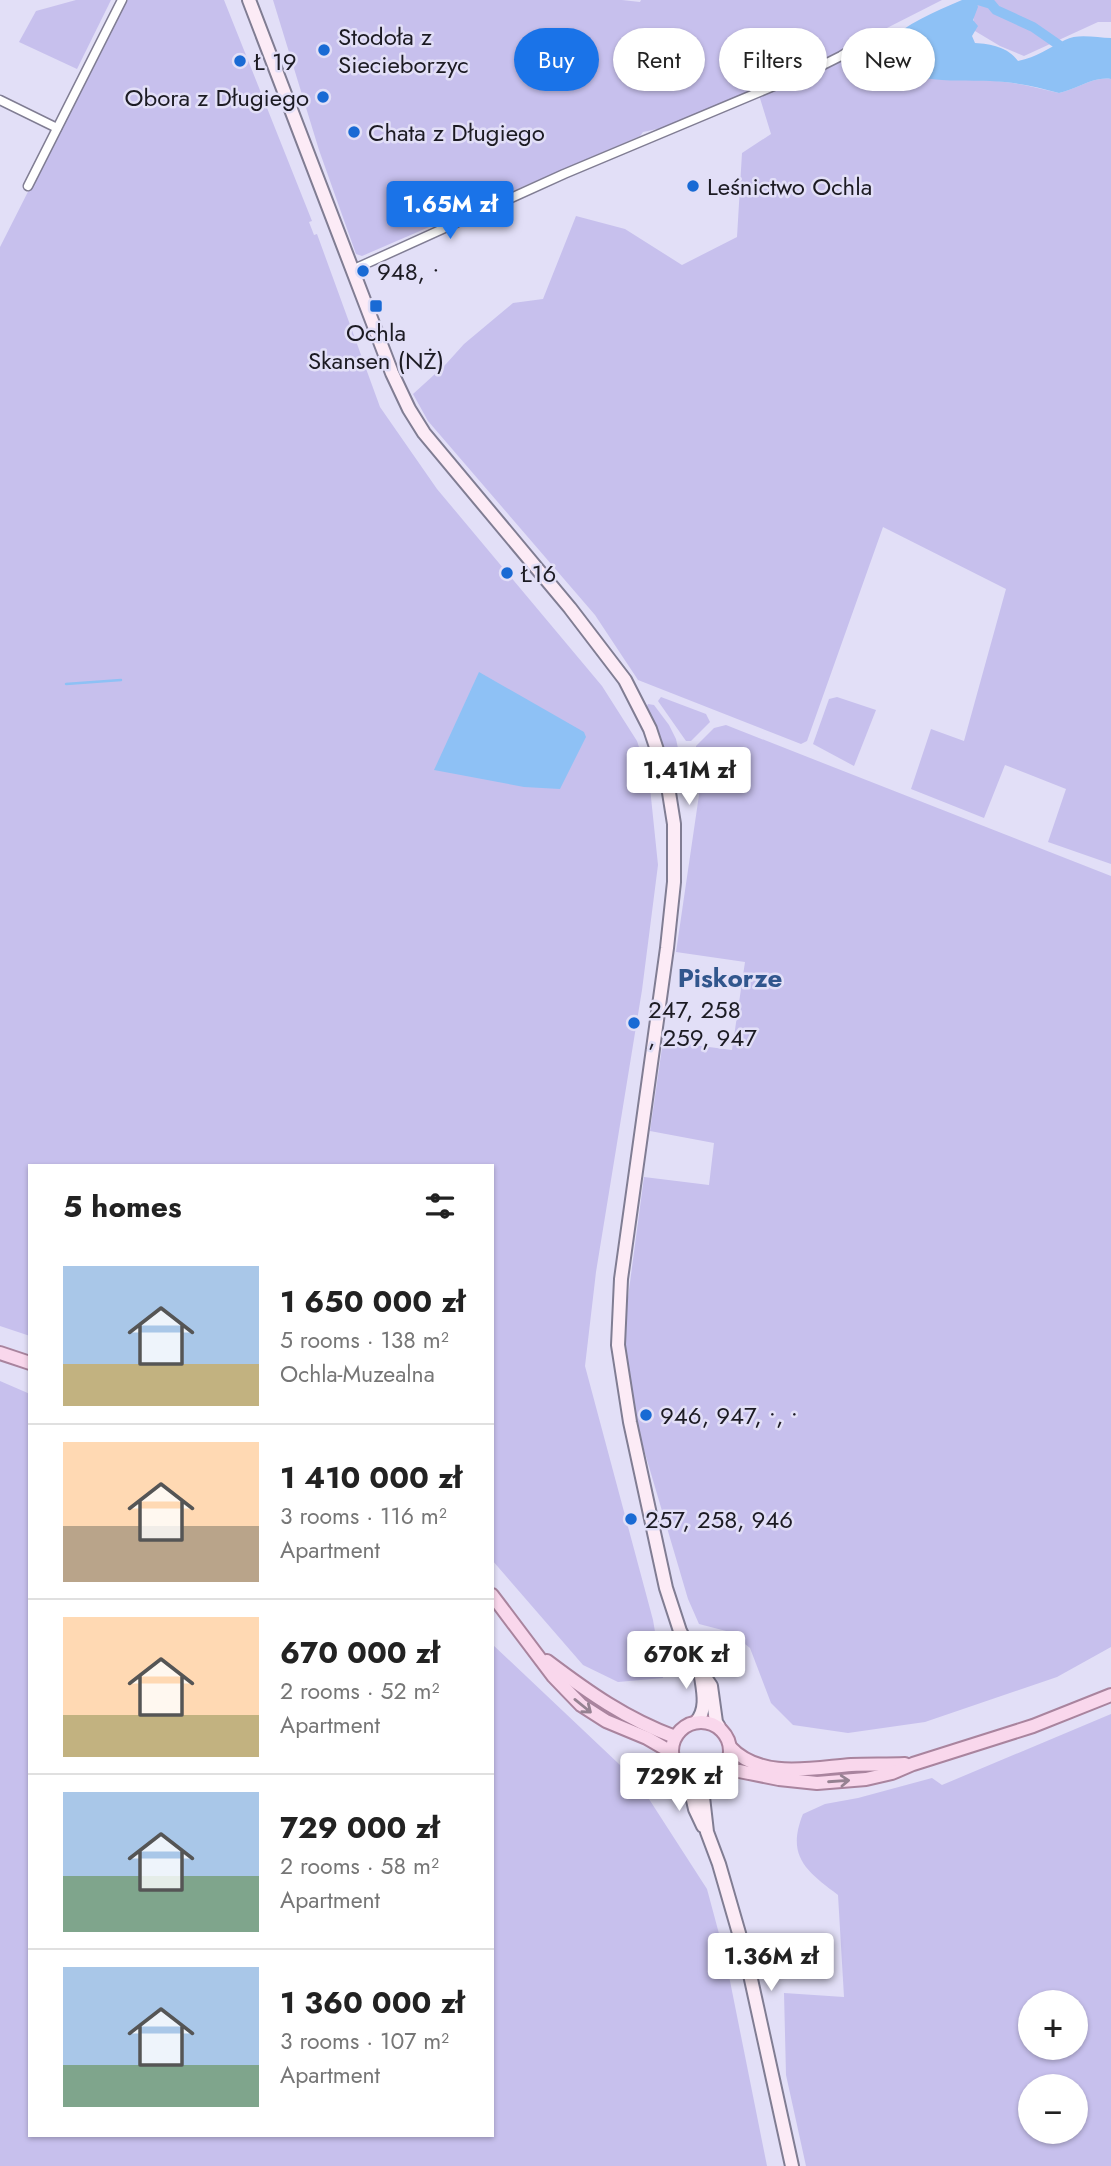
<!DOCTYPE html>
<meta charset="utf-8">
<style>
body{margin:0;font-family:Jost,sans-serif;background:#f6f6f6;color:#222;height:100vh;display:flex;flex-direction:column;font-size:26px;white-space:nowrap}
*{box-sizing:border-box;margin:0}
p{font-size:23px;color:#767676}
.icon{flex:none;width:38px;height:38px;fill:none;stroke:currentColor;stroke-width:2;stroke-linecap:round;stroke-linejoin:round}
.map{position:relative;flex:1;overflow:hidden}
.details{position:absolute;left:28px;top:1164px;width:466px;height:973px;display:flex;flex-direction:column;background:#fff;border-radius:0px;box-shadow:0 2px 5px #0004}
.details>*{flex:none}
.banner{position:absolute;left:514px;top:28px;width:490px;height:63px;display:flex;gap:14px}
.tools{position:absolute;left:1018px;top:1990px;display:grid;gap:14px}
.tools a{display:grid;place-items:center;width:70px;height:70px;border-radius:50%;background:#fff;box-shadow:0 2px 5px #0004;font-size:35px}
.price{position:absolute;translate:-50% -60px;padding:0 16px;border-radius:7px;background:#fff;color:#222;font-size:23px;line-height:46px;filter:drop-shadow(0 2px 4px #0008)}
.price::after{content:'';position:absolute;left:50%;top:42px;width:21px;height:16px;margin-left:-10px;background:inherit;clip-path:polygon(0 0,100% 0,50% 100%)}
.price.selected{background:#1a73e8;color:#fff}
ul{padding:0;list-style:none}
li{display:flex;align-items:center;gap:21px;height:175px;padding:0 35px}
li+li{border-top:2px solid #e0e0e0}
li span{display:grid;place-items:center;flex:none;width:196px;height:140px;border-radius:0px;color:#555}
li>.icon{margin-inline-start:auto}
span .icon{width:84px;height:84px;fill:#fffc;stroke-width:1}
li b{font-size:30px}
h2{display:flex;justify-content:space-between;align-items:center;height:84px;padding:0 35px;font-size:30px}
.tag{padding:0 24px;border-radius:32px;background:#fff;box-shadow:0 2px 5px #0004;font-size:24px;line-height:63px}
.tag.selected{background:#1a73e8;color:#fff}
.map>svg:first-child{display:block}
.green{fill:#c7c0ed;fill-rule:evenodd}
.water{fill:#8ec1f5}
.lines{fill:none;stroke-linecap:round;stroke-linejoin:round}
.stream{stroke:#8ec1f5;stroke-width:2.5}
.canal{stroke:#8ec1f5;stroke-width:10}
.street-casing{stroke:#807d93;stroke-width:11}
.secondary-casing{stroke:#807d93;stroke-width:16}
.primary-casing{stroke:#a9849e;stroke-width:16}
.street{stroke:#fff;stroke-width:8}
.secondary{stroke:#fcebf6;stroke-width:12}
.primary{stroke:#f9d7ec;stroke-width:12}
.oneway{stroke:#968292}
.poi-dot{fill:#196ad4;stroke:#e2dff7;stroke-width:2.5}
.labels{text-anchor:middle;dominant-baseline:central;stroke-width:5;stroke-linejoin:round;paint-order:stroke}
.poi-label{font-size:24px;fill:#1c1b23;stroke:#e2dff7;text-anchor:start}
.neighbourhood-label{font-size:26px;font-weight:bold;fill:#31568d;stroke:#e2dff7}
</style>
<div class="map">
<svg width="1111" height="2166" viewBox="0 0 1111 2166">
<rect width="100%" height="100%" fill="#e2dff7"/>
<g class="green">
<path d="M 76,0 L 111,0 L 77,69 L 19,42 L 36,11 Z"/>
<path d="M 125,0 L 224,0 L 312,221 L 309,222 L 314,235 L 317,234 L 380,407 L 437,489 L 602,686 L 637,741 L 649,778 L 658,865 L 642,990 L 596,1272 L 585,1366 L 653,1620 L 663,1678 L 618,1682 L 583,1665 L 492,1560 L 492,1166 L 30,1166 L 30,1336 L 0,1326 L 0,247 Z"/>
<path d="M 273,0 L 622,0 L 640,2 L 641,0 L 942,0 L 883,30 L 887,37 L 882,41 L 885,44 L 885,60 C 932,86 956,76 1005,82 C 1023,84 1041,89 1059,93 C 1075,90 1094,76 1111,79 L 1111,864 L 1048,842 L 1066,789 L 1005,765 L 984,818 L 911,789 L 931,729 L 964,741 L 1006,589 L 883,527 L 807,741 L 801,744 L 638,680 L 595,615 L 428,421 L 413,394 L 446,364 L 464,344 L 513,303 L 543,299 L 576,216 L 625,229 L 682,265 L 737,237 L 742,153 L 771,134 L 759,95 L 754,94 L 752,90 L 662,128 L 643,132 L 640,136 L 362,256 L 356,254 L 319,150 Z"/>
<path d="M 971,0 L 1111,0 L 1111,22 L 1098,22 L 1024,56 L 1000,46 L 975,31 Z"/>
<path d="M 661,697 L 706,714 L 710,722 L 691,741 L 686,741 L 658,701 Z"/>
<path d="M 837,697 L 876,710 L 854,766 L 813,744 L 829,699 Z"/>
<path d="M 648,704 L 654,705 L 669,725 L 676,739 L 679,753 L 672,761 L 667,760 L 646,708 Z"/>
<path d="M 726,725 L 1111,876 L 1111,1647 L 1057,1677 L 925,1722 L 848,1733 L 793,1725 L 771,1703 L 750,1648 L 730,1632 L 699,1624 L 688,1599 L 619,1365 L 644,1177 L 709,1185 L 714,1143 L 650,1131 L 663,1041 L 732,1050 L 745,962 L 676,952 L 699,795 L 696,746 L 714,728 Z"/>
<path d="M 0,1381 L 30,1394 L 30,2135 L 492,2135 L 492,1644 L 638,1782 L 707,1889 L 725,1956 L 767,2166 L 0,2166 Z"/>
<path d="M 1111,1714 L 1111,2166 L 806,2166 L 786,2075 L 784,1993 L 844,1997 L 838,1895 C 806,1871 786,1856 803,1814 L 825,1804 L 858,1798 L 932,1778 L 942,1785 ZM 1031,2002 L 1076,2002 L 1076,2048 L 1031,2048 ZM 1031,2086 L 1076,2086 L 1076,2132 L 1031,2132 Z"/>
</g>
<g class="water">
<path d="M 962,0 L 976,0 L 978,7 L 973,20 L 978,26 L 972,36 L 975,43 C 991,44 1008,47 1018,61 C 1037,57 1049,48 1065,40 C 1078,33 1097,38 1111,38 L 1111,79 C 1094,76 1075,90 1059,93 C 1041,88 1023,84 1005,82 C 967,78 915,88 885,60 L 885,44 C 907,23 934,12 962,0 Z"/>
<path d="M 479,672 L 584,732 L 586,737 L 560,789 L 524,787 L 434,770 Z"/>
</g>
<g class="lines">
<path class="stream" d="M 66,684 L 121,680"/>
<path class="canal" d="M 978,0 L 991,4 L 996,10 L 1033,27 L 1059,45"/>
<g class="street-casing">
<g id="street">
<path d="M 0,100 L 57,128"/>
<path d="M 28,186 L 122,0"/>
<path d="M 352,270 L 564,174 L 819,67 L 841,56 L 875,35"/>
</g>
</g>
<g class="secondary-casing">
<g id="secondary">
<path d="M 249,0 L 392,373 L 409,409 L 424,433 L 570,608 L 625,680 L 650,729 L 667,780 L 674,824 L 674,882 L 667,948 L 621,1279 L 618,1345 L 630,1422 L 666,1588 L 680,1631 L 700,1670 L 711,1686 L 716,1722 L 719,1727"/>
<path d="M 696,1722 C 709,1708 702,1687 700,1670"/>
<path d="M 688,1778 L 695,1809 L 703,1826"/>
<path d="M 706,1780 L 703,1797 L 707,1832 L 719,1864 L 747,1961 L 792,2166"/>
</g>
</g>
<g class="primary-casing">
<g id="primary">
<path d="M 0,1353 L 30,1363"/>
<path d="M 492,1595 L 553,1676 L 581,1705 L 606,1721 L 647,1738 L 671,1752"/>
<path d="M 547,1661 C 588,1692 626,1719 675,1737"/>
<circle cx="701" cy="1751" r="29"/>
<path d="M 730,1747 C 761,1780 812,1768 851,1765 C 869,1764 887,1765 905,1764"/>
<path d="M 723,1770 L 739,1771 L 779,1779 L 817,1783 L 866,1779 L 892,1773 L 913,1764 L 1033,1726 L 1111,1695"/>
</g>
</g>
<use href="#street" class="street"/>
<use href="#secondary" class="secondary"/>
<use href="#primary" class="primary"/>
</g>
<defs><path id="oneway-shaft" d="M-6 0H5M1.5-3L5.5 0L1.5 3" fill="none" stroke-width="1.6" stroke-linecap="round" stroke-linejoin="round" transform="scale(1.75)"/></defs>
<g class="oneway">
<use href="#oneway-shaft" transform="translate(583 1706) rotate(39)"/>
<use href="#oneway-shaft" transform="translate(839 1781) rotate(-4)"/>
</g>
<g class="poi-dot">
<circle cx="324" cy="50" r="7"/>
<circle cx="240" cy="61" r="7"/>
<circle cx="323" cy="97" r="7"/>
<circle cx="354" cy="132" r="7"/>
<circle cx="693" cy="186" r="7"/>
<circle cx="363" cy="271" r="7"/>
<rect x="369" y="299" width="14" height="14" rx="3.5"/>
<circle cx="507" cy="573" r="7"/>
<circle cx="634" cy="1023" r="7"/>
<circle cx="646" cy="1415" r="7"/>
<circle cx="631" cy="1519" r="7"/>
</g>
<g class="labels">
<g class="poi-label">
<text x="338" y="36">Stodoła z<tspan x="338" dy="28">Siecieborzyc</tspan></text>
<text x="254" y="61">Ł 19</text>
<text x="309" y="97" text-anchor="end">Obora z Długiego</text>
<text x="368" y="132">Chata z Długiego</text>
<text x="707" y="186">Leśnictwo Ochla</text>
<text x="377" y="271">948, •</text>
<text x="376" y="332" text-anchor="middle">Ochla<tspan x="376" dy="28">Skansen (NŻ)</tspan></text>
<text x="521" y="573">Ł16</text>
<text x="648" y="1009">247, 258<tspan x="648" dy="28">, 259, 947</tspan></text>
<text x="660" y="1415">946, 947, •, •</text>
<text x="645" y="1519">257, 258, 946</text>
</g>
<g class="neighbourhood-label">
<text x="730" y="978">Piskorze</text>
</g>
</g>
</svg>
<div class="tools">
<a>+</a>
<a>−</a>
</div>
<b class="price selected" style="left:450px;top:241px">1.65M zł</b>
<b class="price" style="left:689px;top:807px">1.41M zł</b>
<b class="price" style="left:686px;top:1691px">670K zł</b>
<b class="price" style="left:679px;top:1813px">729K zł</b>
<b class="price" style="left:771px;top:1993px">1.36M zł</b>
<div class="banner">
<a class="tag selected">Buy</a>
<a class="tag">Rent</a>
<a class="tag">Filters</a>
<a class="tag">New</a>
</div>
<section class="details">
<h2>5 homes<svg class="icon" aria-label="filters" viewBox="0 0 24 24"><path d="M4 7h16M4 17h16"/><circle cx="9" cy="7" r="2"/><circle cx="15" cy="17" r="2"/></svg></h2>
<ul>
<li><span style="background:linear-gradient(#a9c7e8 70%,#c2b280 0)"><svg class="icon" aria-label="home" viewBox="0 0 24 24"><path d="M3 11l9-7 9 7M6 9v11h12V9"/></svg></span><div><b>1 650 000 zł</b><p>5 rooms · 138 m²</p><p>Ochla-Muzealna</p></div></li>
<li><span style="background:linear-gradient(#ffd9b3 60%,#b9a48a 0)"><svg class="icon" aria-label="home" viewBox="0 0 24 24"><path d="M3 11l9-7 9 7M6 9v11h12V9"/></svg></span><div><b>1 410 000 zł</b><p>3 rooms · 116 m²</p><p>Apartment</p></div></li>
<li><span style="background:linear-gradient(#ffd9b3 70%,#c2b280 0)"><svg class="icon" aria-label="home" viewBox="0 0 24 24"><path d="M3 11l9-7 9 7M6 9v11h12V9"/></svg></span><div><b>670 000 zł</b><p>2 rooms · 52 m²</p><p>Apartment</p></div></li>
<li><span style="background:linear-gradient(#a9c7e8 60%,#7fa58c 0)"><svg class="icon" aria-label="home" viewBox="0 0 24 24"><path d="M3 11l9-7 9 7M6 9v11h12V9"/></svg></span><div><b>729 000 zł</b><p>2 rooms · 58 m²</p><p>Apartment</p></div></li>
<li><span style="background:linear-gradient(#a9c7e8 70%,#7fa58c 0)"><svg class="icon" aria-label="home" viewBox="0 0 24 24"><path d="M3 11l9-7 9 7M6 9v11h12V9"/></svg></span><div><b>1 360 000 zł</b><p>3 rooms · 107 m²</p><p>Apartment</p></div></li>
</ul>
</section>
</div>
